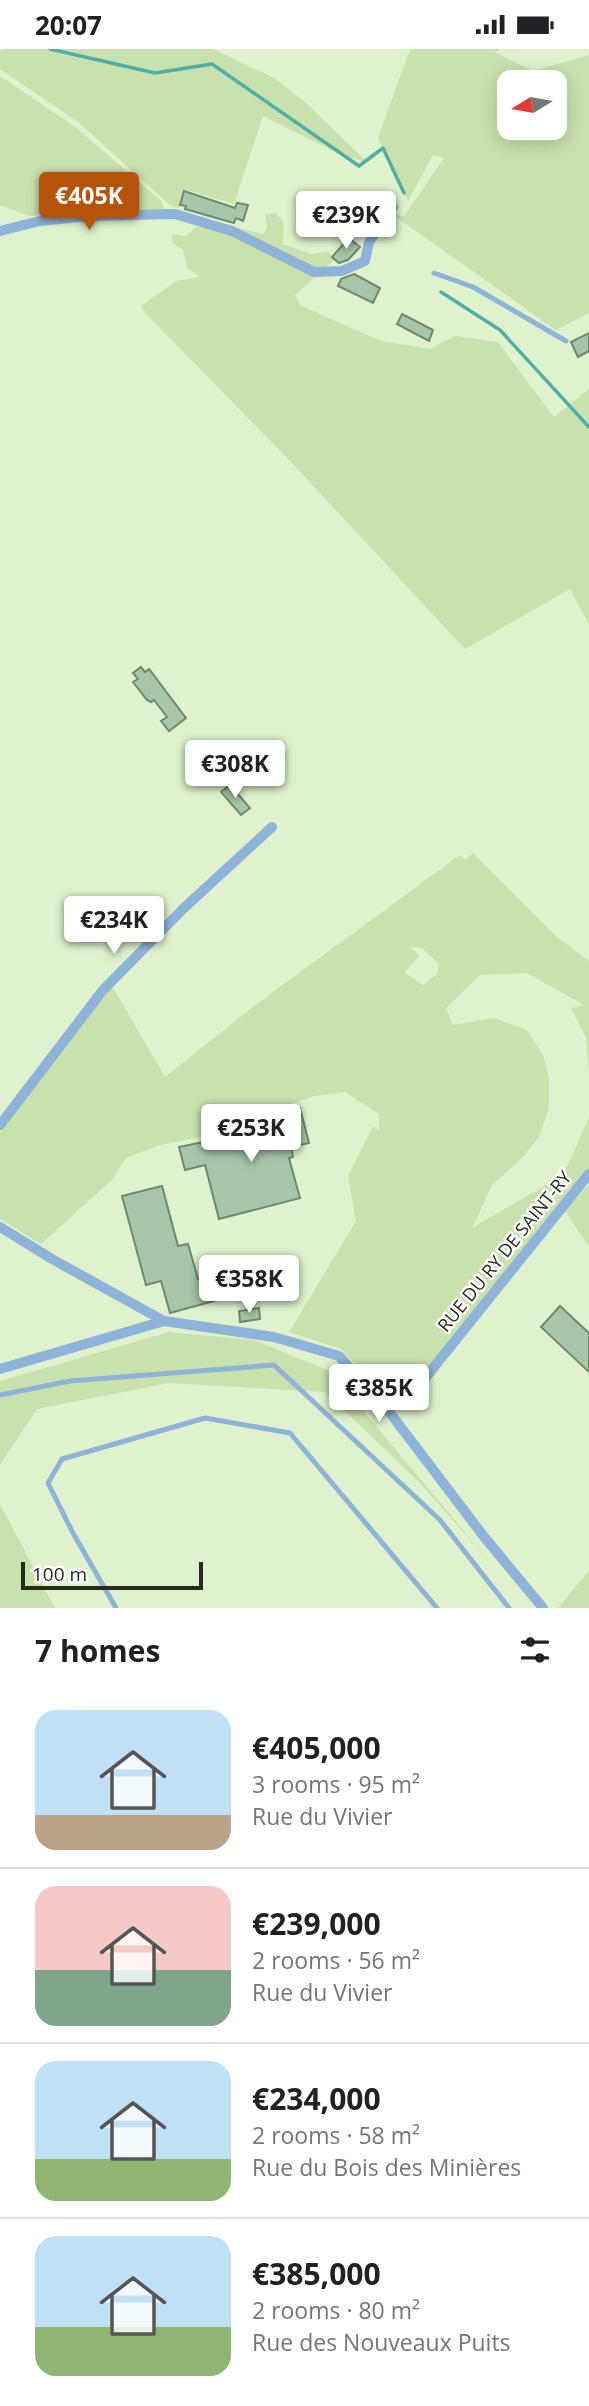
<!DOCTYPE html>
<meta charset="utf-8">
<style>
body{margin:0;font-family:"Open Sans",sans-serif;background:#f2f2f2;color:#202124;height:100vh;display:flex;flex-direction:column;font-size:26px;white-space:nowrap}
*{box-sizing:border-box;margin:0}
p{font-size:23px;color:#757577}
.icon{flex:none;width:38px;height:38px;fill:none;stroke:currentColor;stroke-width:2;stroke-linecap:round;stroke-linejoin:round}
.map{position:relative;height:1559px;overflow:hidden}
.drawer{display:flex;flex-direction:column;background:#fff;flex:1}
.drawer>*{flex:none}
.needle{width:46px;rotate:259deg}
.buttons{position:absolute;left:497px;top:21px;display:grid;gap:14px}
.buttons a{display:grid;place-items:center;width:70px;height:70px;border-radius:14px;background:#fff;box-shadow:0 4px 18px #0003;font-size:35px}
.scale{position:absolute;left:21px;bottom:18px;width:182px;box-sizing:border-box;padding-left:7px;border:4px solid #242a1c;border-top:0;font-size:19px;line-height:24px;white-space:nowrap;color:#242a1c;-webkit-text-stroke:5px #fff;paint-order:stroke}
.price{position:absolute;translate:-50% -60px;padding:0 16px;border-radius:7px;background:#fff;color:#222;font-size:23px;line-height:46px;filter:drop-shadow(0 2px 4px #0008)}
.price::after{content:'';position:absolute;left:50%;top:42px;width:21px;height:16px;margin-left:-10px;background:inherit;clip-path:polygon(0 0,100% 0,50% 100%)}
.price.selected{background:#b45309;color:#fff}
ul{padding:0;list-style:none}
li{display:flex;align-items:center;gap:21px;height:175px;padding:0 35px}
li+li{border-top:2px solid #e0e0e0}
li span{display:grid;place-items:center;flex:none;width:196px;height:140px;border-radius:21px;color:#555}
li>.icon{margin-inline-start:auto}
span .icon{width:84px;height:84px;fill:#fffc;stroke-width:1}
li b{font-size:30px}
h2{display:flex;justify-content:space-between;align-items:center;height:84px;padding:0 35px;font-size:30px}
.status{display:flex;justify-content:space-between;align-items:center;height:49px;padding:0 35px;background:#fff;direction:ltr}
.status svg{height:19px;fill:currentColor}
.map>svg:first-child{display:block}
.green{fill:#c9e1ad;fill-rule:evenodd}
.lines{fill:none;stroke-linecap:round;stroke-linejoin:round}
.stream{stroke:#4fafa7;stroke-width:3.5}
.building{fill:#a6c6aa;stroke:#6b8a6f;stroke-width:2}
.lane{stroke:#8db3d8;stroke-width:5}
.street{stroke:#8db3d8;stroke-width:10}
.labels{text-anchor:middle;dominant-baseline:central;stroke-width:5;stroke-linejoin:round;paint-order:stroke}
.street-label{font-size:18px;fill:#242a1c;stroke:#fff}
</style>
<div class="status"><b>20:07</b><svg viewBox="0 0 49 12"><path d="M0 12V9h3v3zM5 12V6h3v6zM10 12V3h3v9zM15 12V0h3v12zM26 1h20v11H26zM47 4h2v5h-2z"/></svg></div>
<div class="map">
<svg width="589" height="1559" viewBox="0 0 589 1559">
<rect width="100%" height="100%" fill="#e0f2cd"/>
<g class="green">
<path d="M 5,0 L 213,0 L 274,29 L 303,51 L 368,114 L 340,105 L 263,67 L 234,155 L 187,141 L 179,159 L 171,157 L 78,73 L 0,20 L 0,2 Z"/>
<path d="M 410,0 L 501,0 L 495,3 L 533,22 L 589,6 L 589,264 L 556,281 L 393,166 L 404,167 L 444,109 L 433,106 L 408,152 L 378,89 ZM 509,33 L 555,33 L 555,79 L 509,79 Z"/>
<path d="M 0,27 L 74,77 L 160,151 L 165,160 L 29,167 L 0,156 Z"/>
<path d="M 276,164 L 284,175 L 283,195 L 311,205 L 328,202 L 335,210 L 295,246 L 300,256 L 381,292 L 430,300 L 455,287 L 498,293 L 554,368 L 589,340 L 589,576 L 570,540 L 465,600 L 292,414 L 148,267 L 141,257 L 176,232 L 200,228 L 187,219 L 183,201 L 173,194 L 172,185 L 186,187 L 196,178 L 233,178 L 264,185 L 267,178 L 265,165 Z"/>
<path d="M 473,804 L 557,888 L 589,912 L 589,1024 L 586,989 L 571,959 L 584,956 L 527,924 L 480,926 L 446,959 L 453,976 L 493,969 L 527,981 L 543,1006 L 549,1028 L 549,1059 L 539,1088 L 521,1110 L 492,1136 L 472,1179 L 563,1126 L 589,1069 L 589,1120 L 422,1327 L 386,1348 L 341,1300 L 289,1283 L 356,1172 L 348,1127 L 373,1077 L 379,1082 L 379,1065 L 345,1043 L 315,1047 L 246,1070 L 249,1079 L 160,1096 L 126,1109 L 112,1131 L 41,1195 L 0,1170 L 0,1083 L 111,935 L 165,1028 L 258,954 L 460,806 L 465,811 ZM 410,898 L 422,899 L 439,915 L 437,925 L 423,936 L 405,924 L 419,906 Z"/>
<path d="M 589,1135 L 589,1198 L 565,1162 Z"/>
<path d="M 169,1283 L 254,1291 L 330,1322 L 493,1517 L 422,1436 L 325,1343 L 169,1334 L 37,1360 L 0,1416 L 0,1332 Z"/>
<path d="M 0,1455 L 55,1559 L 0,1559 Z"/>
<path d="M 589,1522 L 589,1559 L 558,1559 Z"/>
</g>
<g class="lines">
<g class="stream">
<path d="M 50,0 L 155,24 L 212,15 L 359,117 L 383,99 L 404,144"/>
<path d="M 441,243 L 500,281 L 589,378"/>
</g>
</g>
<g class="building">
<path d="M 184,142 L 235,159 L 237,154 L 248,156 L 243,172 L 236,169 L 234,174 L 185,160 L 186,157 L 180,156 Z"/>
<path d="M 362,144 L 374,151 L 377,146 L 386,152 L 377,167 L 357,154 Z"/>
<path d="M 349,189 L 360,198 L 348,211 L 339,214 L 332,208 Z"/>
<path d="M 354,225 L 380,239 L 373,254 L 338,237 L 341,230 Z"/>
<path d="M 402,265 L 433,281 L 429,292 L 397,275 Z"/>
<path d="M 589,284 L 589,302 L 578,308 L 571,293 Z"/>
<path d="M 141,618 L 145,623 L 149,620 L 186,669 L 169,682 L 161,672 L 167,668 L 154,651 L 151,653 L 147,651 L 133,633 L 138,630 L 133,624 Z"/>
<path d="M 230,736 L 250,759 L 241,766 L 221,743 Z"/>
<path d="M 300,1059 L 309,1094 L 291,1098 L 293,1108 L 289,1109 L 300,1149 L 219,1170 L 205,1116 L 185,1121 L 179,1098 L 252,1083 L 249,1072 Z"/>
<path d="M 162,1137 L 178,1197 L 188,1195 L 198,1230 L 230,1222 L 236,1246 L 170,1264 L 161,1232 L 146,1236 L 122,1147 Z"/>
<path d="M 560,1257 L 589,1284 L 589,1323 L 541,1278 Z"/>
<path d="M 259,1259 L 260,1270 L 240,1273 L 239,1262 Z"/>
</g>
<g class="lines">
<g class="lane">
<path d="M 434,224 L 473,238 L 566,292"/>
<path d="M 0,1346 L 70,1332 L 274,1316 L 440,1471 L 509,1559"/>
<path d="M 116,1559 L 73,1484 L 48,1434 L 62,1410 L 205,1369 L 290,1384 L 437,1559"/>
</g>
<g class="street">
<path d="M 0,182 L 40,172 L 89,167 L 175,165 L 232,182 L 314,223 L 342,222 L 365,212 L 369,193 L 393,158"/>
<path d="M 0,1076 L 103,941 L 184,859 L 272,778"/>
<path d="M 0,1178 L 52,1210 L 164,1272 L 274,1288 L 339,1307 L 384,1356 L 485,1489 L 543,1559"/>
<path d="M 0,1320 L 164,1272"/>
<path d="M 384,1356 L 426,1328 L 589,1125"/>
</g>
</g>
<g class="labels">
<g class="street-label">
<text transform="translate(504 1202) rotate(-51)">RUE DU RY DE SAINT-RY</text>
</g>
</g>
</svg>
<div class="buttons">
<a><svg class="needle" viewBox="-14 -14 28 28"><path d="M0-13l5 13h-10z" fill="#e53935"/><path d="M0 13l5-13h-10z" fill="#757577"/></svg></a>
</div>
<div class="scale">100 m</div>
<b class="price selected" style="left:89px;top:183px">€405K</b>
<b class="price" style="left:346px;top:202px">€239K</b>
<b class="price" style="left:235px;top:751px">€308K</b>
<b class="price" style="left:114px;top:907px">€234K</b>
<b class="price" style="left:251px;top:1115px">€253K</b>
<b class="price" style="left:249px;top:1266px">€358K</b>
<b class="price" style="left:379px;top:1375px">€385K</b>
</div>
<section class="drawer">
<h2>7 homes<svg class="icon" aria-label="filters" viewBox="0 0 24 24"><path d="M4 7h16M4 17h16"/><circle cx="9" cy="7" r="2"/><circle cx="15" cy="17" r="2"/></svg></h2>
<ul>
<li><span style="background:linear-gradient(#bfe0f5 75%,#b9a48a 0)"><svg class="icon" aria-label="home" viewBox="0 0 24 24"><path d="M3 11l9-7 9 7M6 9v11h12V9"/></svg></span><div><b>€405,000</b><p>3 rooms · 95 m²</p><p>Rue du Vivier</p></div></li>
<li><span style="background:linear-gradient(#f6c9c9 60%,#7fa58c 0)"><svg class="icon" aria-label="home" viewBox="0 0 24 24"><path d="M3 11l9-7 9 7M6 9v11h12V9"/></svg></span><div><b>€239,000</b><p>2 rooms · 56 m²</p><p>Rue du Vivier</p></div></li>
<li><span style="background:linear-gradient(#bfe0f5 70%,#8fb573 0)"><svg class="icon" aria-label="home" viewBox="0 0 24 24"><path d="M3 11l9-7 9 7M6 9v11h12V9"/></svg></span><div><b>€234,000</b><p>2 rooms · 58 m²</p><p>Rue du Bois des Minières</p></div></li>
<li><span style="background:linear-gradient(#bfe0f5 65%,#8fb573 0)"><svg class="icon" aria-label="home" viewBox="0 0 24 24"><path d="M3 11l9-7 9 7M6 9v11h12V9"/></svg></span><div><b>€385,000</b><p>2 rooms · 80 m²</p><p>Rue des Nouveaux Puits</p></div></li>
</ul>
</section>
